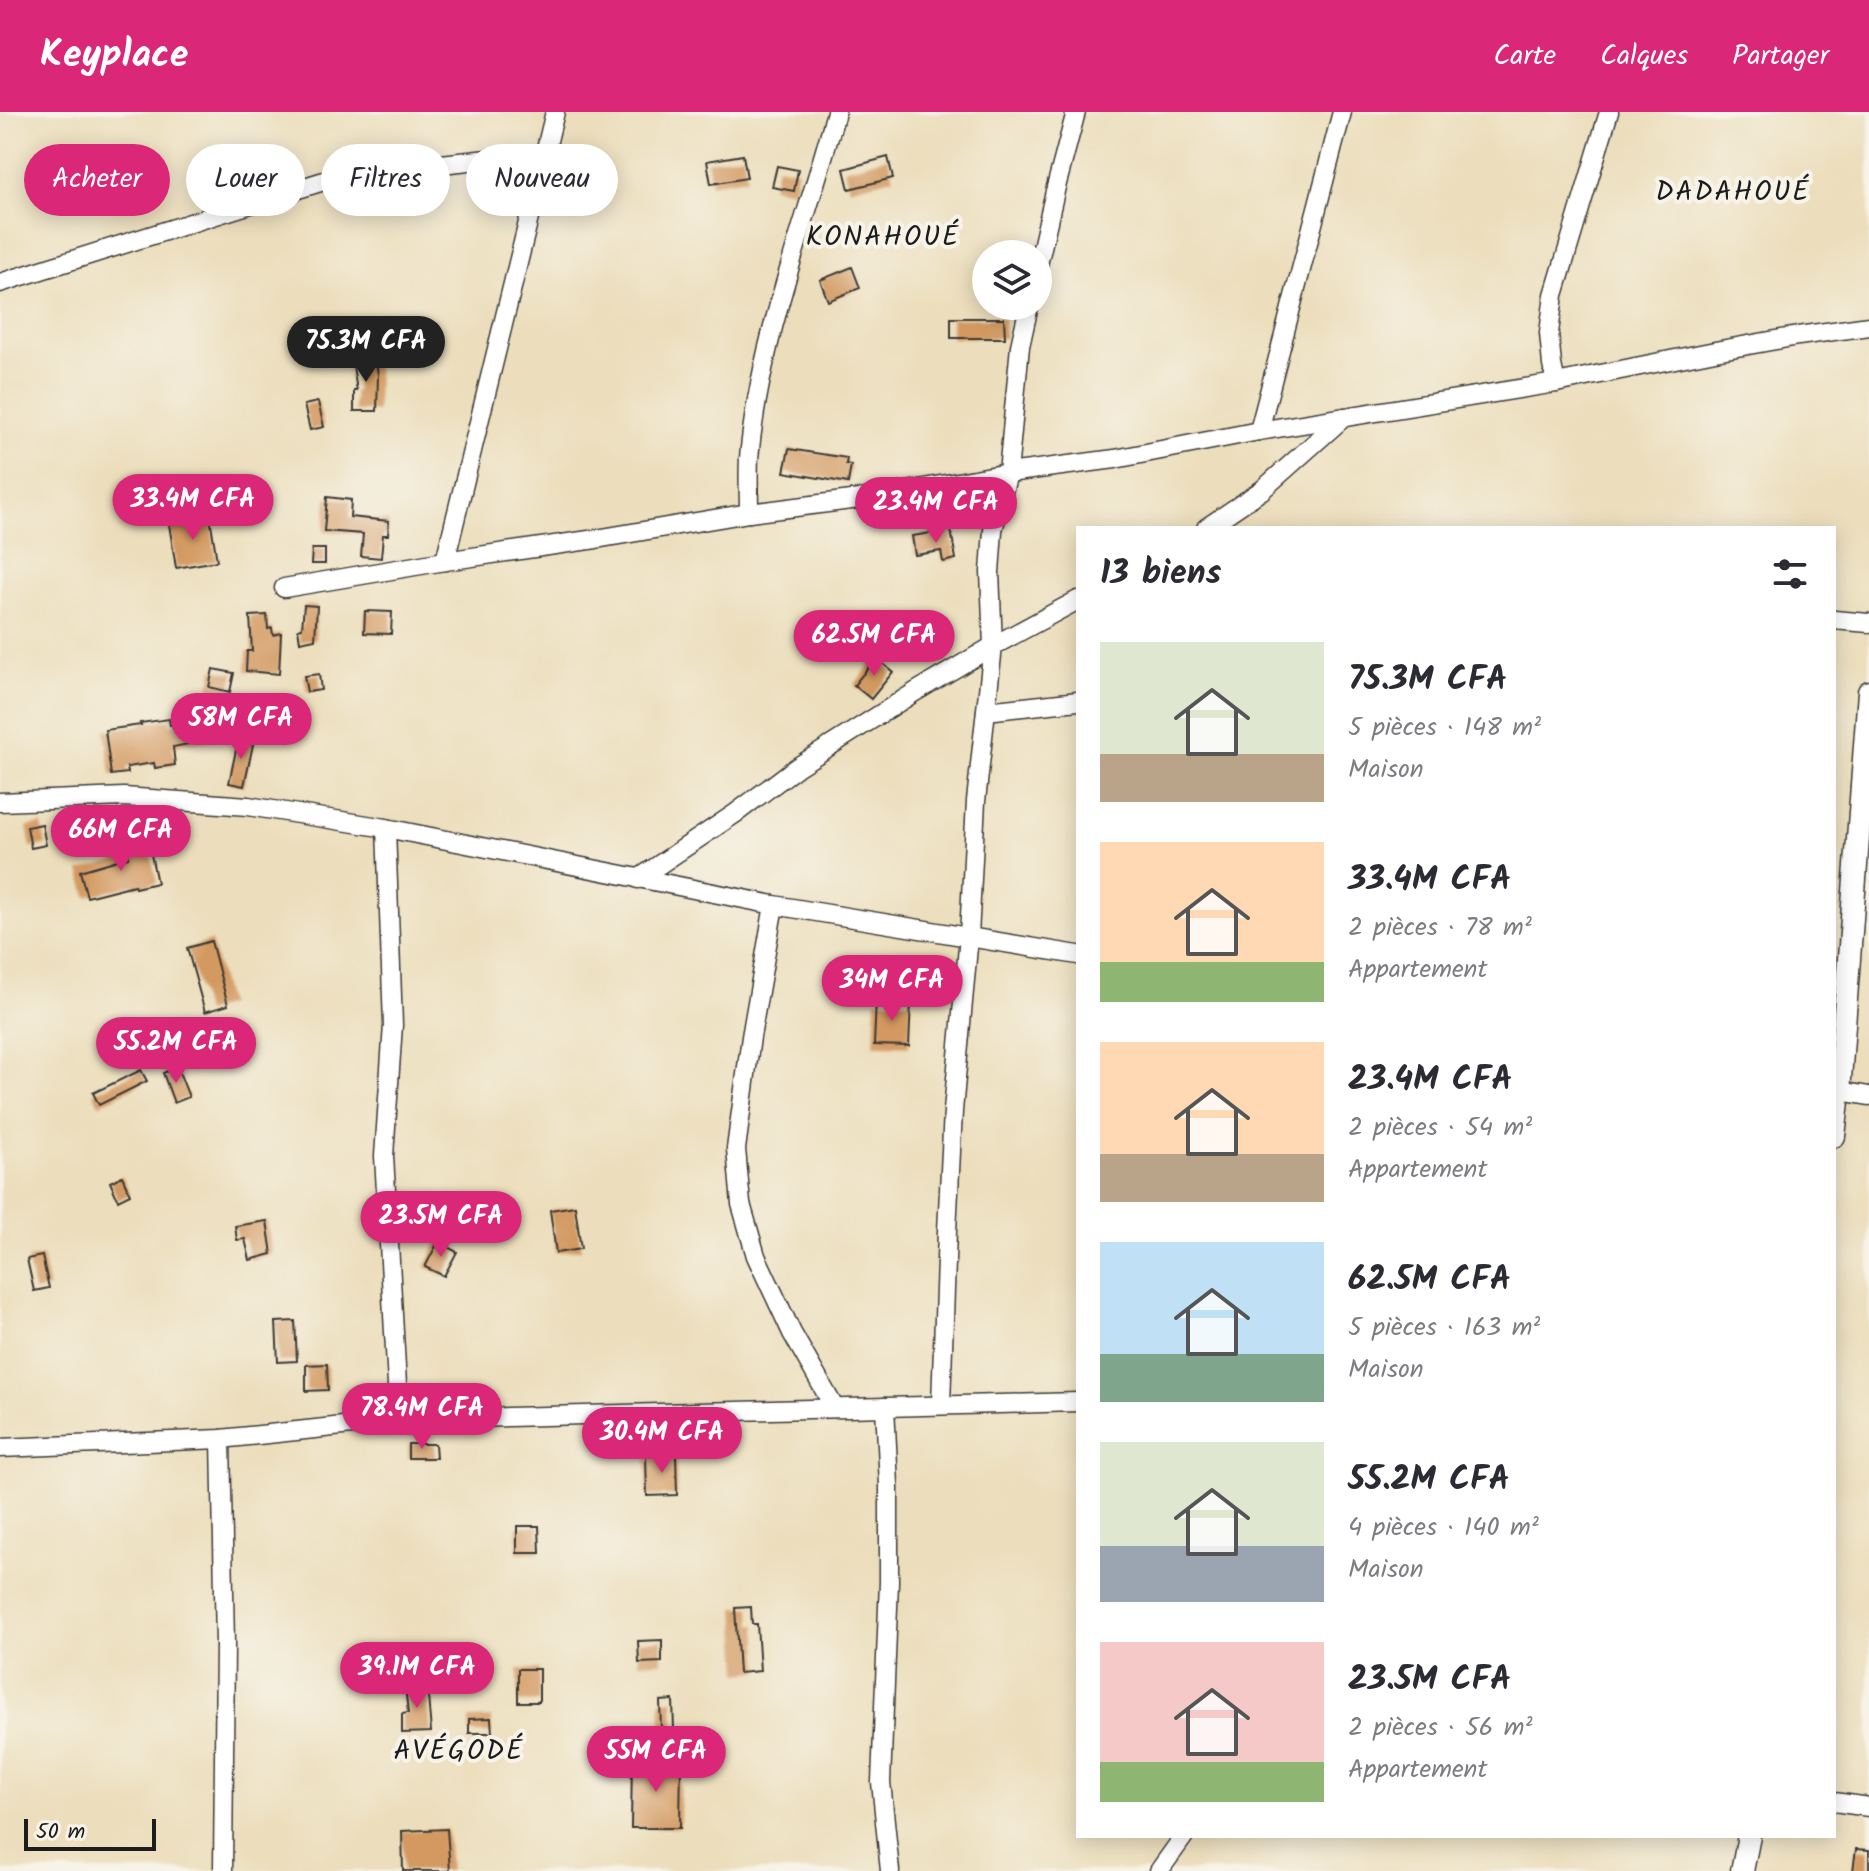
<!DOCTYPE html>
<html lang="fr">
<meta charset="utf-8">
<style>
body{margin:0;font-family:Kalam,sans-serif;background:#f2f2f3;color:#2b2b33;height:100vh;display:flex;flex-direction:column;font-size:30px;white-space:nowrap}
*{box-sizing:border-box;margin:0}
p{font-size:26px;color:#7c7c81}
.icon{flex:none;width:44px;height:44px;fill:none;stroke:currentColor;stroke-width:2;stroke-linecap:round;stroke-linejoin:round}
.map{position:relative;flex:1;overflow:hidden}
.panel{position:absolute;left:1076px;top:414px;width:760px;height:1312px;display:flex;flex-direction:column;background:#fff;border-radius:0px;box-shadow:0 4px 20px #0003}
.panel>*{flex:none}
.guide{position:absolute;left:24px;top:32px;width:760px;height:72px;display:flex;gap:16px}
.buttons{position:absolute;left:972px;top:128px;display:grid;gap:16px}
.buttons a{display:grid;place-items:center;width:80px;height:80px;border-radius:50%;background:#fff;box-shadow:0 4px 20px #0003;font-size:40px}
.scale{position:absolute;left:24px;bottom:20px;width:132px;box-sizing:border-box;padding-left:8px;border:4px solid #1c1c1c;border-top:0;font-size:22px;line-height:28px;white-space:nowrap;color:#1c1c1c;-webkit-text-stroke:6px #f7f3e8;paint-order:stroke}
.price{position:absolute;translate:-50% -68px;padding:0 18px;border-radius:28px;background:#db2777;color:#fff;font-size:26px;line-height:52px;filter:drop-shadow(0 2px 4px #0008)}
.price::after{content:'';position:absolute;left:50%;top:48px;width:24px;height:18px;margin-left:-12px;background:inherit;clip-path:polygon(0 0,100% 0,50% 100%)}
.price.active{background:#222;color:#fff}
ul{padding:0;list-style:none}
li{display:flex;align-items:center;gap:24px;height:200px;padding:0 24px}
li span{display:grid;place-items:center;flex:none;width:224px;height:160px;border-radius:0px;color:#555}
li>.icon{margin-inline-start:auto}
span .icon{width:96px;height:96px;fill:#fffc;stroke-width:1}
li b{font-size:34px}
h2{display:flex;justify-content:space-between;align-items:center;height:96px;padding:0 24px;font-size:34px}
.chip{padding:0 28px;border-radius:36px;background:#fff;box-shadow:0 4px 20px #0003;font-size:28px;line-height:72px}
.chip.active{background:#db2777;color:#fff}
header{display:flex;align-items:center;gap:48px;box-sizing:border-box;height:112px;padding:0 40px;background:#db2777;color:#fff}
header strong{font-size:38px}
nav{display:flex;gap:44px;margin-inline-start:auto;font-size:28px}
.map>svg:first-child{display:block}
.building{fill:#d39960}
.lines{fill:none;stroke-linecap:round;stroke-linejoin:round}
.minor-casing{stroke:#3b3934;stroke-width:21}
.major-casing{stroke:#3b3934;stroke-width:25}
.minor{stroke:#fff;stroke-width:18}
.major{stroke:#fff;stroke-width:22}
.labels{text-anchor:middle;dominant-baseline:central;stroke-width:8;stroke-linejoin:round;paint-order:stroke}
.quarter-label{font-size:28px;letter-spacing:2px;fill:#1c1c1c;stroke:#f7f3e8}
</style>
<header>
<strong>Keyplace</strong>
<nav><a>Carte</a><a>Calques</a><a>Partager</a></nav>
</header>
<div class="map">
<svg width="1869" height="1759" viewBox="0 0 1869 1759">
<rect width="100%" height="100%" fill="#f7f3e8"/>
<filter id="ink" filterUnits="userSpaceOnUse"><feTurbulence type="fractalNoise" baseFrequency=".0125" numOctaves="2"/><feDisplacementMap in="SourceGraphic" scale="16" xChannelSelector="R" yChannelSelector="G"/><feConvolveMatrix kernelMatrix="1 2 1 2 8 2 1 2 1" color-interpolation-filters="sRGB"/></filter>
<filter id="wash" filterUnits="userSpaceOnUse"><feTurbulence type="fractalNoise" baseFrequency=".006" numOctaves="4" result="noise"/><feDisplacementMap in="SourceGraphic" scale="32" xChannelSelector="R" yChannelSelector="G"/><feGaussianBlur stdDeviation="1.8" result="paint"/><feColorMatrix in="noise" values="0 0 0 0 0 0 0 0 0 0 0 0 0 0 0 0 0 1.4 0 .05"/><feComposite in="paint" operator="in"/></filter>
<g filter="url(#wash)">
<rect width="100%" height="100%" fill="#ecdebc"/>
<g id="blocks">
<g class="building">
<path d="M 743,43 L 747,66 L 711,72 L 707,49 Z"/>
<path d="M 888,45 L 893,66 L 849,77 L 844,57 Z"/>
<path d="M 777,54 L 798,58 L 794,79 L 772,75 Z"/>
<path d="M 852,155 L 860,176 L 828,189 L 820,168 Z"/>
<path d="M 951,206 L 1004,206 L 1005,226 L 951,226 Z"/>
<path d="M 375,244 L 378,263 L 377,299 L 354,299 L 354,279 L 357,279 L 352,247 Z"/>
<path d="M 318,290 L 324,315 L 310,318 L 304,293 Z"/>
<path d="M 789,337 L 847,346 L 846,352 L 851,353 L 848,371 L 784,360 Z"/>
<path d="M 327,385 L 351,388 L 350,405 L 389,409 L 388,423 L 383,423 L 381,446 L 361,444 L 363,422 L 324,419 Z"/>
<path d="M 210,405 L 217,449 L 176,456 L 169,412 Z"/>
<path d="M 951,418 L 956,447 L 943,450 L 941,439 L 915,443 L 912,424 Z"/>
<path d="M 312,437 L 325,437 L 325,452 L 311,452 Z"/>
<path d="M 304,493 L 317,494 L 315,527 L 300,530 L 298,517 L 302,516 Z"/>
<path d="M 365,499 L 392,500 L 391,522 L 364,521 Z"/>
<path d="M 267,503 L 268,517 L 272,516 L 273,523 L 281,521 L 279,562 L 246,559 L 247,539 L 252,539 L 250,504 Z"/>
<path d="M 876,546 L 893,560 L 871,587 L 854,573 Z"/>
<path d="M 213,557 L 234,561 L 230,580 L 209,575 Z"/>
<path d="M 319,562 L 321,578 L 307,580 L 304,564 Z"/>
<path d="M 205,606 L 209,628 L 173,635 L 175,653 L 155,656 L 154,651 L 127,655 L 128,661 L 111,663 L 105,618 L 141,613 L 140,611 L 169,607 L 170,613 Z"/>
<path d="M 239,624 L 254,628 L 244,674 L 229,671 Z"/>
<path d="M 42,712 L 46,733 L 31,736 L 27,715 Z"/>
<path d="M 149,733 L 157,771 L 135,776 L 134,773 L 87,785 L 80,759 L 128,745 L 126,738 Z"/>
<path d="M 211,829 L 228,893 L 205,900 L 187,836 Z"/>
<path d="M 876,888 L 911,889 L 909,934 L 874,933 Z"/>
<path d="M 177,955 L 189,985 L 174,991 L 163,961 Z"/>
<path d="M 141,958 L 147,969 L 99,993 L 93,981 Z"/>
<path d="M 122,1064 L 130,1082 L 118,1088 L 110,1070 Z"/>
<path d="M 575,1094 L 581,1137 L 556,1141 L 550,1098 Z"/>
<path d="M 267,1109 L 272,1142 L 250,1148 L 245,1127 L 237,1128 L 235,1114 Z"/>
<path d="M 438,1130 L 457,1140 L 444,1164 L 425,1155 Z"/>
<path d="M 42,1144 L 49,1176 L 34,1179 L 27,1147 Z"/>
<path d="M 295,1209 L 297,1249 L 278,1250 L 276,1210 Z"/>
<path d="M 327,1252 L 328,1278 L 306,1279 L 306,1253 Z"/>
<path d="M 408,1332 L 435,1332 L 436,1346 L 408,1346 Z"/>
<path d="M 676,1342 L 677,1383 L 647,1384 L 646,1343 Z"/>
<path d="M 517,1414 L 539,1414 L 540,1441 L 517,1441 Z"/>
<path d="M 751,1495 L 752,1512 L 757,1512 L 760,1559 L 739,1561 L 735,1496 Z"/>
<path d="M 662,1528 L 662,1550 L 639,1551 L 638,1529 Z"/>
<rect x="518" y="1557" width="21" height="33"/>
<path d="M 427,1572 L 431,1620 L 402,1621 L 402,1602 L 408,1601 L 405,1575 Z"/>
<path d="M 673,1588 L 674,1617 L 661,1618 L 660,1589 Z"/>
<path d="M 491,1606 L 492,1621 L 469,1621 L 469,1607 Z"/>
<path d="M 632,1647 L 681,1648 L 680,1716 L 631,1716 Z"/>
<path d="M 447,1717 L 450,1759 L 403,1759 L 402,1719 Z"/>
<path d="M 1856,1737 L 1869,1738 L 1869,1759 L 1853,1759 Z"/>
</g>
</g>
</g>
<g filter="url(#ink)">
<use href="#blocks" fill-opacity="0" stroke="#3b3934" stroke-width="2"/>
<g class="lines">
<g class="minor-casing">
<g id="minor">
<path d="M 1038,153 L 1055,79 L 1076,0"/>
<path d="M 0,171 L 346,62 L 488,47 L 542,44"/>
<path d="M 1556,271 L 1552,253 L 1549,221 L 1554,183 L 1609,0"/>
<path d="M 1259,319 L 1342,0"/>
<path d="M 749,401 C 749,383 748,364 749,346 C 760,227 805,114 836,0"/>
<path d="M 1206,416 L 1262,378 L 1344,305"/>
<path d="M 445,449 L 555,0"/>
<path d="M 284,476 L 445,449 L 596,427 L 749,401 L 867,386 L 1008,361 L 1115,347 L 1259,319 L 1556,271 L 1715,239 L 1798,224 L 1869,214"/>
<path d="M 1834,508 L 1869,511"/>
<path d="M 986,599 L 1078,589"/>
<path d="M 0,690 L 124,685 L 248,694 L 386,716 L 774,793 L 1078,843"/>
<path d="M 386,716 L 393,913 L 384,1044 L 399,1308"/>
<path d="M 638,767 L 736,701 L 797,655 L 915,580 L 993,534 L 1078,488"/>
<path d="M 774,793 L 751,925 L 736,1037 L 741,1092 L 756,1144 L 792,1221 L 834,1295"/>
<path d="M 1834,978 L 1869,984"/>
<path d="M 941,1293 L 947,1119 L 953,999 L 969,824 L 976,689 L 993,534 L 990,460 L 993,418 L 1008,361 L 1020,234 L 1029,194"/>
<path d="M 885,1295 L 889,1373 L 889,1470 L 881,1670 L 890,1759"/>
<path d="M 221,1327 L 225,1532 L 223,1759"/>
<path d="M 0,1336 L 221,1327 L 399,1308 L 1078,1290"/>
<path d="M 1834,1690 L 1869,1695"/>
<path d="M 1159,1759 L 1184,1724"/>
</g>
</g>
<g class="major-casing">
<g id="major">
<path d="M 1834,1024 L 1839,980 L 1869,580"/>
<path d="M 1742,1759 L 1749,1724"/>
</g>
</g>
<use href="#minor" class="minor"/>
<use href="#major" class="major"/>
</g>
</g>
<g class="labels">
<g class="quarter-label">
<text x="1733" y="80">DADAHOUÉ</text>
<text x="883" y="125">KONAHOUÉ</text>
<text x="459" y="1639">AVÉGODÉ</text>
</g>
</g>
</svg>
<div class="buttons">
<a><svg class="icon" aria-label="layers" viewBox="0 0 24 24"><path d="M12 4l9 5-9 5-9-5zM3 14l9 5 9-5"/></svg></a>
</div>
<div class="scale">50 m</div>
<b class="price active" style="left:366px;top:272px">75.3M CFA</b>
<b class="price" style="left:193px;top:430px">33.4M CFA</b>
<b class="price" style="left:936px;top:433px">23.4M CFA</b>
<b class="price" style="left:874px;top:566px">62.5M CFA</b>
<b class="price" style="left:241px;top:649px">58M CFA</b>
<b class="price" style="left:121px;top:761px">66M CFA</b>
<b class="price" style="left:892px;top:911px">34M CFA</b>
<b class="price" style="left:176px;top:973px">55.2M CFA</b>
<b class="price" style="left:441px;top:1147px">23.5M CFA</b>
<b class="price" style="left:422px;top:1339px">78.4M CFA</b>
<b class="price" style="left:662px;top:1363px">30.4M CFA</b>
<b class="price" style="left:417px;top:1598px">39.1M CFA</b>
<b class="price" style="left:656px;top:1682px">55M CFA</b>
<div class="guide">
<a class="chip active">Acheter</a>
<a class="chip">Louer</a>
<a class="chip">Filtres</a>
<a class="chip">Nouveau</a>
</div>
<section class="panel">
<h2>13 biens<svg class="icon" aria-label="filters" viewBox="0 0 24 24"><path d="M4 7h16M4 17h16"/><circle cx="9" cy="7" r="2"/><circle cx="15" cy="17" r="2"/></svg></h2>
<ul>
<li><span style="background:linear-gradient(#dfe7d0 70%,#b9a48a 0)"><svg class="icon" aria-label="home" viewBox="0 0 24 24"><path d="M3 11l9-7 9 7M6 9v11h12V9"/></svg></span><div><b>75.3M CFA</b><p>5 pièces · 148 m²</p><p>Maison</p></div></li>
<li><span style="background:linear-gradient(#ffd9b3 75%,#8fb573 0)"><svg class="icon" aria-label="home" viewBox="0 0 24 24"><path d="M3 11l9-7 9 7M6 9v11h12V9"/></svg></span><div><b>33.4M CFA</b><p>2 pièces · 78 m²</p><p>Appartement</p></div></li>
<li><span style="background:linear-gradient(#ffd9b3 70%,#b9a48a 0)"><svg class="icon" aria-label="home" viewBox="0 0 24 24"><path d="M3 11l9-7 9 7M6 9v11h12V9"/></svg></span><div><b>23.4M CFA</b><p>2 pièces · 54 m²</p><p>Appartement</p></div></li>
<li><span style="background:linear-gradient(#bfe0f5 70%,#7fa58c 0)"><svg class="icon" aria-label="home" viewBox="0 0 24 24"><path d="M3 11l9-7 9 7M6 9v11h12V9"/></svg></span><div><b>62.5M CFA</b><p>5 pièces · 163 m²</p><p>Maison</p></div></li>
<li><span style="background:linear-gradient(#dfe7d0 65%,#9aa5b1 0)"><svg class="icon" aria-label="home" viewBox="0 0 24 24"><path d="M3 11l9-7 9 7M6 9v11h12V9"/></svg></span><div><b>55.2M CFA</b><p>4 pièces · 140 m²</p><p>Maison</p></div></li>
<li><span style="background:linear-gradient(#f6c9c9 75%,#8fb573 0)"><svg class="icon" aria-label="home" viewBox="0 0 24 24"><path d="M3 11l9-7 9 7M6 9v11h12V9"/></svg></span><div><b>23.5M CFA</b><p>2 pièces · 56 m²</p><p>Appartement</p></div></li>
</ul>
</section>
</div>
